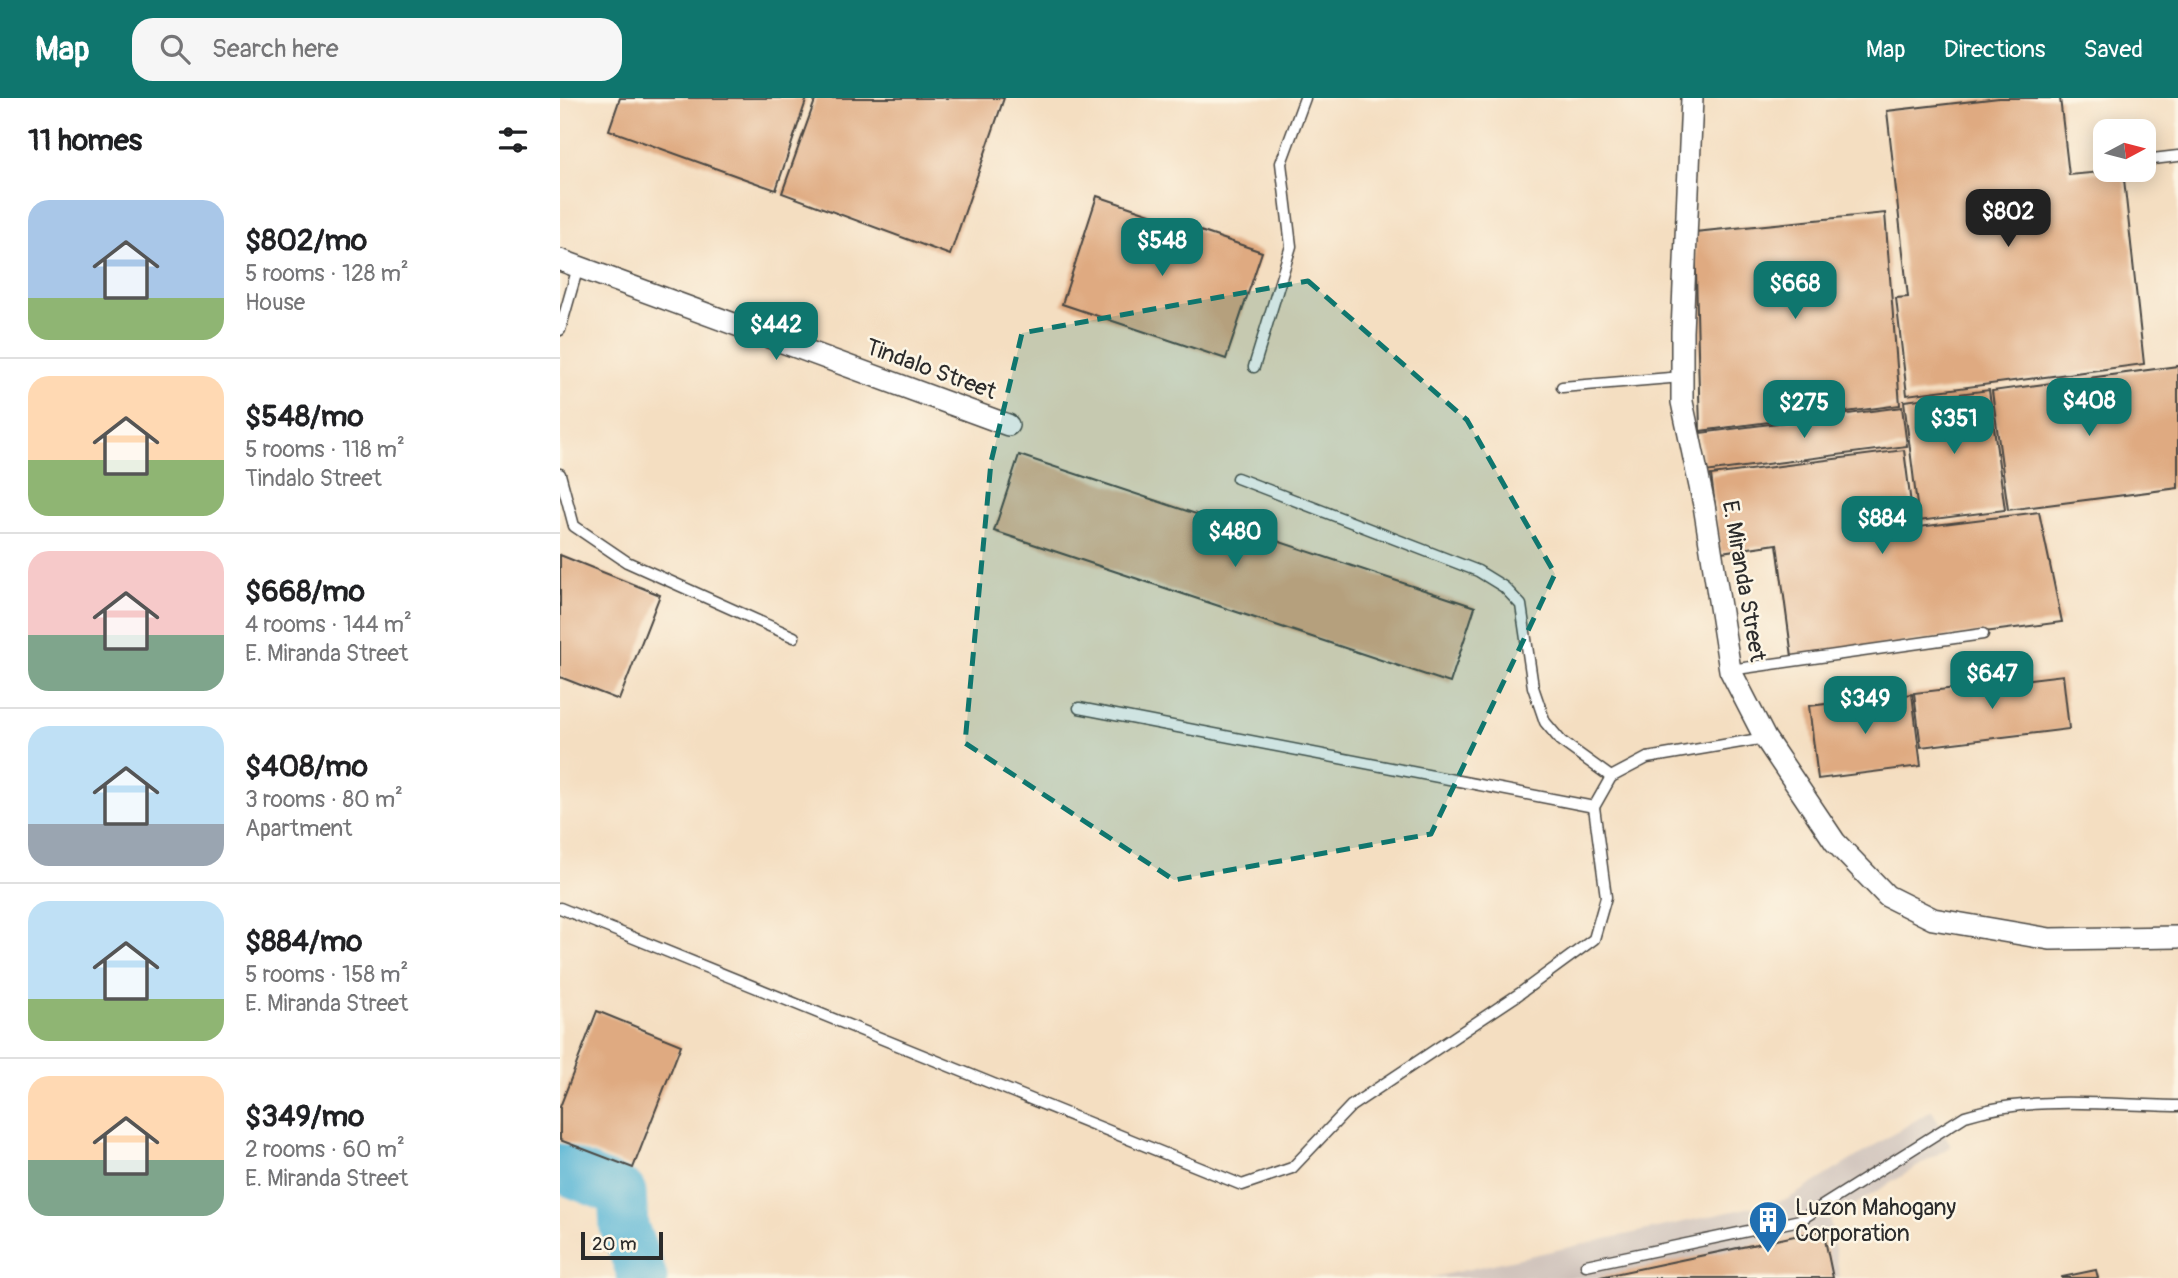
<!DOCTYPE html>
<meta charset="utf-8">
<style>
body{margin:0;font-family:Pangolin,sans-serif;background:#f6f6f6;color:#202124;height:100vh;display:flex;flex-direction:column;font-size:26px;white-space:nowrap}
*{box-sizing:border-box;margin:0}
p{font-size:23px;color:#757577}
.icon{flex:none;width:38px;height:38px;fill:none;stroke:currentColor;stroke-width:2;stroke-linecap:round;stroke-linejoin:round}
.map{position:relative;flex:1;overflow:hidden}
.side{display:flex;flex-direction:column;background:#fff;width:560px}
.side>*{flex:none}
.needle{width:46px;rotate:83deg}
.controls{position:absolute;left:1533px;top:21px;display:grid;gap:14px}
.controls a{display:grid;place-items:center;width:63px;height:63px;border-radius:14px;background:#fff;box-shadow:0 4px 18px #0003;font-size:35px}
.scale{position:absolute;left:21px;bottom:18px;width:82px;box-sizing:border-box;padding-left:7px;border:4px solid #2b2b2b;border-top:0;font-size:19px;line-height:24px;white-space:nowrap;color:#2b2b2b;-webkit-text-stroke:5px #fcf5e5;paint-order:stroke}
.price{position:absolute;translate:-50% -60px;padding:0 16px;border-radius:14px;background:#0f766e;color:#fff;font-size:23px;line-height:46px;filter:drop-shadow(0 2px 4px #0008)}
.price::after{content:'';position:absolute;left:50%;top:42px;width:21px;height:16px;margin-left:-10px;background:inherit;clip-path:polygon(0 0,100% 0,50% 100%)}
.price.selected{background:#222;color:#fff}
ul{padding:0;list-style:none}
li{display:flex;align-items:center;gap:21px;height:175px;padding:0 28px}
li+li{border-top:2px solid #e0e0e0}
li span{display:grid;place-items:center;flex:none;width:196px;height:140px;border-radius:21px;color:#555}
li>.icon{margin-inline-start:auto}
span .icon{width:84px;height:84px;fill:#fffc;stroke-width:1}
li b{font-size:30px}
h2{display:flex;justify-content:space-between;align-items:center;height:84px;padding:0 28px;font-size:30px}
header{display:flex;align-items:center;gap:42px;box-sizing:border-box;height:98px;padding:0 35px;background:#0f766e;color:#fff}
header strong{font-size:33px}
nav{display:flex;gap:38px;margin-inline-start:auto;font-size:24px}
.search{width:490px;height:63px;background:#f6f6f6;display:flex;align-items:center;gap:18px;box-sizing:border-box;padding:0 24px;border-radius:21px;color:#757577;font-size:26px}
main{display:flex;flex:1;min-height:0}
.map>svg:first-child{display:block}
.industrial{fill:#cec1ba}
.lines{fill:none;stroke-linecap:round;stroke-linejoin:round}
.river{stroke:#58b6d6;stroke-width:49}
.building{fill:#dfaa81}
.service-casing{stroke:#494642;stroke-width:13}
.minor-casing{stroke:#494642;stroke-width:24}
.service{stroke:#fff;stroke-width:10}
.minor{stroke:#fff;stroke-width:21}
.marked{fill:#0f766e;fill-opacity:0.2;stroke:#0f766e;stroke-width:5;stroke-dasharray:14 9;stroke-linejoin:round}
.labels{text-anchor:middle;dominant-baseline:central;stroke-width:5;stroke-linejoin:round;paint-order:stroke}
.street-label{font-size:23px;fill:#2b2b2b;stroke:#fcf5e5}
.poi-label{font-size:23px;fill:#2b2b2b;stroke:#fcf5e5;text-anchor:start}
</style>
<header>
<strong>Map</strong>
<div class="search"><svg class="icon" aria-label="search" viewBox="0 0 24 24"><circle cx="10" cy="10" r="6"/><path d="M15 15l6 6"/></svg>Search here</div>
<nav><a>Map</a><a>Directions</a><a>Saved</a></nav>
</header>
<main>
<section class="side">
<h2>11 homes<svg class="icon" aria-label="filters" viewBox="0 0 24 24"><path d="M4 7h16M4 17h16"/><circle cx="9" cy="7" r="2"/><circle cx="15" cy="17" r="2"/></svg></h2>
<ul>
<li><span style="background:linear-gradient(#a9c7e8 70%,#8fb573 0)"><svg class="icon" aria-label="home" viewBox="0 0 24 24"><path d="M3 11l9-7 9 7M6 9v11h12V9"/></svg></span><div><b>$802/mo</b><p>5 rooms · 128 m²</p><p>House</p></div></li>
<li><span style="background:linear-gradient(#ffd9b3 60%,#8fb573 0)"><svg class="icon" aria-label="home" viewBox="0 0 24 24"><path d="M3 11l9-7 9 7M6 9v11h12V9"/></svg></span><div><b>$548/mo</b><p>5 rooms · 118 m²</p><p>Tindalo Street</p></div></li>
<li><span style="background:linear-gradient(#f6c9c9 60%,#7fa58c 0)"><svg class="icon" aria-label="home" viewBox="0 0 24 24"><path d="M3 11l9-7 9 7M6 9v11h12V9"/></svg></span><div><b>$668/mo</b><p>4 rooms · 144 m²</p><p>E. Miranda Street</p></div></li>
<li><span style="background:linear-gradient(#bfe0f5 70%,#9aa5b1 0)"><svg class="icon" aria-label="home" viewBox="0 0 24 24"><path d="M3 11l9-7 9 7M6 9v11h12V9"/></svg></span><div><b>$408/mo</b><p>3 rooms · 80 m²</p><p>Apartment</p></div></li>
<li><span style="background:linear-gradient(#bfe0f5 70%,#8fb573 0)"><svg class="icon" aria-label="home" viewBox="0 0 24 24"><path d="M3 11l9-7 9 7M6 9v11h12V9"/></svg></span><div><b>$884/mo</b><p>5 rooms · 158 m²</p><p>E. Miranda Street</p></div></li>
<li><span style="background:linear-gradient(#ffd9b3 60%,#7fa58c 0)"><svg class="icon" aria-label="home" viewBox="0 0 24 24"><path d="M3 11l9-7 9 7M6 9v11h12V9"/></svg></span><div><b>$349/mo</b><p>2 rooms · 60 m²</p><p>E. Miranda Street</p></div></li>
</ul>
</section>
<div class="map">
<svg width="1618" height="1180" viewBox="0 0 1618 1180">
<rect width="100%" height="100%" fill="#fcf5e5"/>
<filter id="ink" filterUnits="userSpaceOnUse"><feTurbulence type="fractalNoise" baseFrequency=".0143" numOctaves="2"/><feDisplacementMap in="SourceGraphic" scale="14" xChannelSelector="R" yChannelSelector="G"/><feConvolveMatrix kernelMatrix="1 2 1 2 8 2 1 2 1" color-interpolation-filters="sRGB"/></filter>
<filter id="wash" filterUnits="userSpaceOnUse"><feTurbulence type="fractalNoise" baseFrequency=".00686" numOctaves="4" result="noise"/><feDisplacementMap in="SourceGraphic" scale="28" xChannelSelector="R" yChannelSelector="G"/><feGaussianBlur stdDeviation="1.57" result="paint"/><feColorMatrix in="noise" values="0 0 0 0 0 0 0 0 0 0 0 0 0 0 0 0 0 1.4 0 .05"/><feComposite in="paint" operator="in"/></filter>
<g filter="url(#wash)">
<rect width="100%" height="100%" fill="#f4dec1"/>
<path class="industrial" d="M 1372,1012 L 1391,1048 L 1270,1122 L 1280,1180 L 869,1180 L 1228,1101 Z"/>
<g class="lines">
<path class="river" d="M 0,1070 L 62,1095 L 64,1129 L 83,1180"/>
</g>
<g id="blocks">
<g class="building">
<path d="M 60,0 L 247,0 L 216,92 L 49,32 Z"/>
<path d="M 256,0 L 444,0 L 390,157 L 222,95 Z"/>
<path d="M 1439,0 L 1500,0 L 1509,77 L 1563,72 L 1584,266 L 1347,297 L 1336,200 L 1348,199 L 1327,13 Z"/>
<path d="M 537,98 L 702,154 L 666,261 L 502,206 Z"/>
<path d="M 1325,115 L 1340,307 L 1140,333 L 1135,134 Z"/>
<path d="M 1618,268 L 1618,390 L 1448,412 L 1432,293 Z"/>
<path d="M 1429,292 L 1445,412 L 1359,423 L 1344,303 Z"/>
<path d="M 1342,309 L 1347,348 L 1145,374 L 1140,335 Z"/>
<path d="M 1344,352 L 1354,429 L 1327,433 L 1479,414 L 1502,524 L 1232,559 L 1217,446 L 1161,454 L 1151,377 Z"/>
<path d="M 459,357 L 915,509 L 890,585 L 434,433 Z"/>
<path d="M 0,457 L 100,497 L 59,602 L 0,579 Z"/>
<path d="M 1503,577 L 1509,631 L 1361,649 L 1354,595 Z"/>
<path d="M 1352,596 L 1361,668 L 1258,681 L 1249,608 Z"/>
<path d="M 37,913 L 121,947 L 73,1070 L 0,1042 L 0,1009 Z"/>
<path d="M 1263,1132 L 1273,1180 L 1040,1180 L 1040,1179 Z"/>
<path d="M 1536,1172 L 1538,1180 L 1502,1180 L 1502,1179 Z"/>
</g>
</g>
</g>
<g filter="url(#ink)">
<use href="#blocks" fill-opacity="0" stroke="#494642" stroke-width="2"/>
<g class="lines">
<g class="service-casing">
<g id="service">
<path d="M 1584,62 L 1618,58"/>
<path d="M 0,232 L 18,169"/>
<path d="M 694,269 L 731,148 L 721,65 L 745,0"/>
<path d="M 1002,289 L 1122,279"/>
<path d="M 0,376 L 14,428 L 67,464 L 234,539"/>
<path d="M 677,380 L 918,473 L 944,489 L 961,507 L 973,589 L 985,624 L 1001,643 L 1051,679"/>
<path d="M 1170,572 L 1423,536"/>
<path d="M 519,610 L 1034,709"/>
<path d="M 0,810 L 682,1087 L 732,1070 L 791,1008 L 959,896 L 1034,841 L 1046,799 L 1034,709 L 1051,679 L 1087,660 L 1205,640"/>
<path d="M 1026,1167 L 1240,1122 L 1405,1018 C 1471,997 1549,1007 1618,1008"/>
</g>
</g>
<g class="minor-casing">
<g id="minor">
<path d="M 1132,0 L 1122,234 L 1122,304 L 1144,407 L 1170,572 L 1205,640 L 1275,744 L 1327,798 L 1373,821 L 1490,841 L 1618,839"/>
<path d="M 0,162 L 448,327"/>
</g>
</g>
<use href="#service" class="service"/>
<use href="#minor" class="minor"/>
</g>
</g>
<path class="marked" d="M 748,183 L 907,322 L 995,476 L 871,736 L 614,782 L 405,645 L 431,364 L 462,235 Z"/>
<defs>
<g id="building-pin" transform="scale(2.0125)"><path d="M0 17L-7.5 6A9.5 9.5 0 1 1 7.5 6Z" fill="#1f6fb2" stroke="#fcf5e5"/><path d="M-4-6H4V6H1V3H-1V6H-4ZM-2.5-4.3h1.7v1.8h-1.7ZM.8-4.3h1.7v1.8H.8ZM-2.5-1h1.7V.8h-1.7ZM.8-1h1.7V.8H.8Z" fill="#fff"/></g>
</defs>
<g fill-rule="evenodd">
<use href="#building-pin" x="1208" y="1122"/>
</g>
<g class="labels">
<g class="street-label">
<text transform="translate(371 271) rotate(20)">Tindalo Street</text>
<text transform="translate(1184 483) rotate(80)">E. Miranda Street</text>
</g>
<g class="poi-label">
<text x="1235" y="1109">Luzon Mahogany<tspan x="1235" dy="26">Corporation</tspan></text>
</g>
</g>
</svg>
<div class="controls">
<a><svg class="needle" viewBox="-14 -14 28 28"><path d="M0-13l5 13h-10z" fill="#e53935"/><path d="M0 13l5-13h-10z" fill="#757577"/></svg></a>
</div>
<div class="scale">20 m</div>
<b class="price selected" style="left:1448px;top:151px">$802</b>
<b class="price" style="left:602px;top:180px">$548</b>
<b class="price" style="left:1235px;top:223px">$668</b>
<b class="price" style="left:216px;top:264px">$442</b>
<b class="price" style="left:1529px;top:340px">$408</b>
<b class="price" style="left:1244px;top:342px">$275</b>
<b class="price" style="left:1394px;top:358px">$351</b>
<b class="price" style="left:1322px;top:458px">$884</b>
<b class="price" style="left:675px;top:471px">$480</b>
<b class="price" style="left:1432px;top:613px">$647</b>
<b class="price" style="left:1305px;top:638px">$349</b>
</div>
</main>
